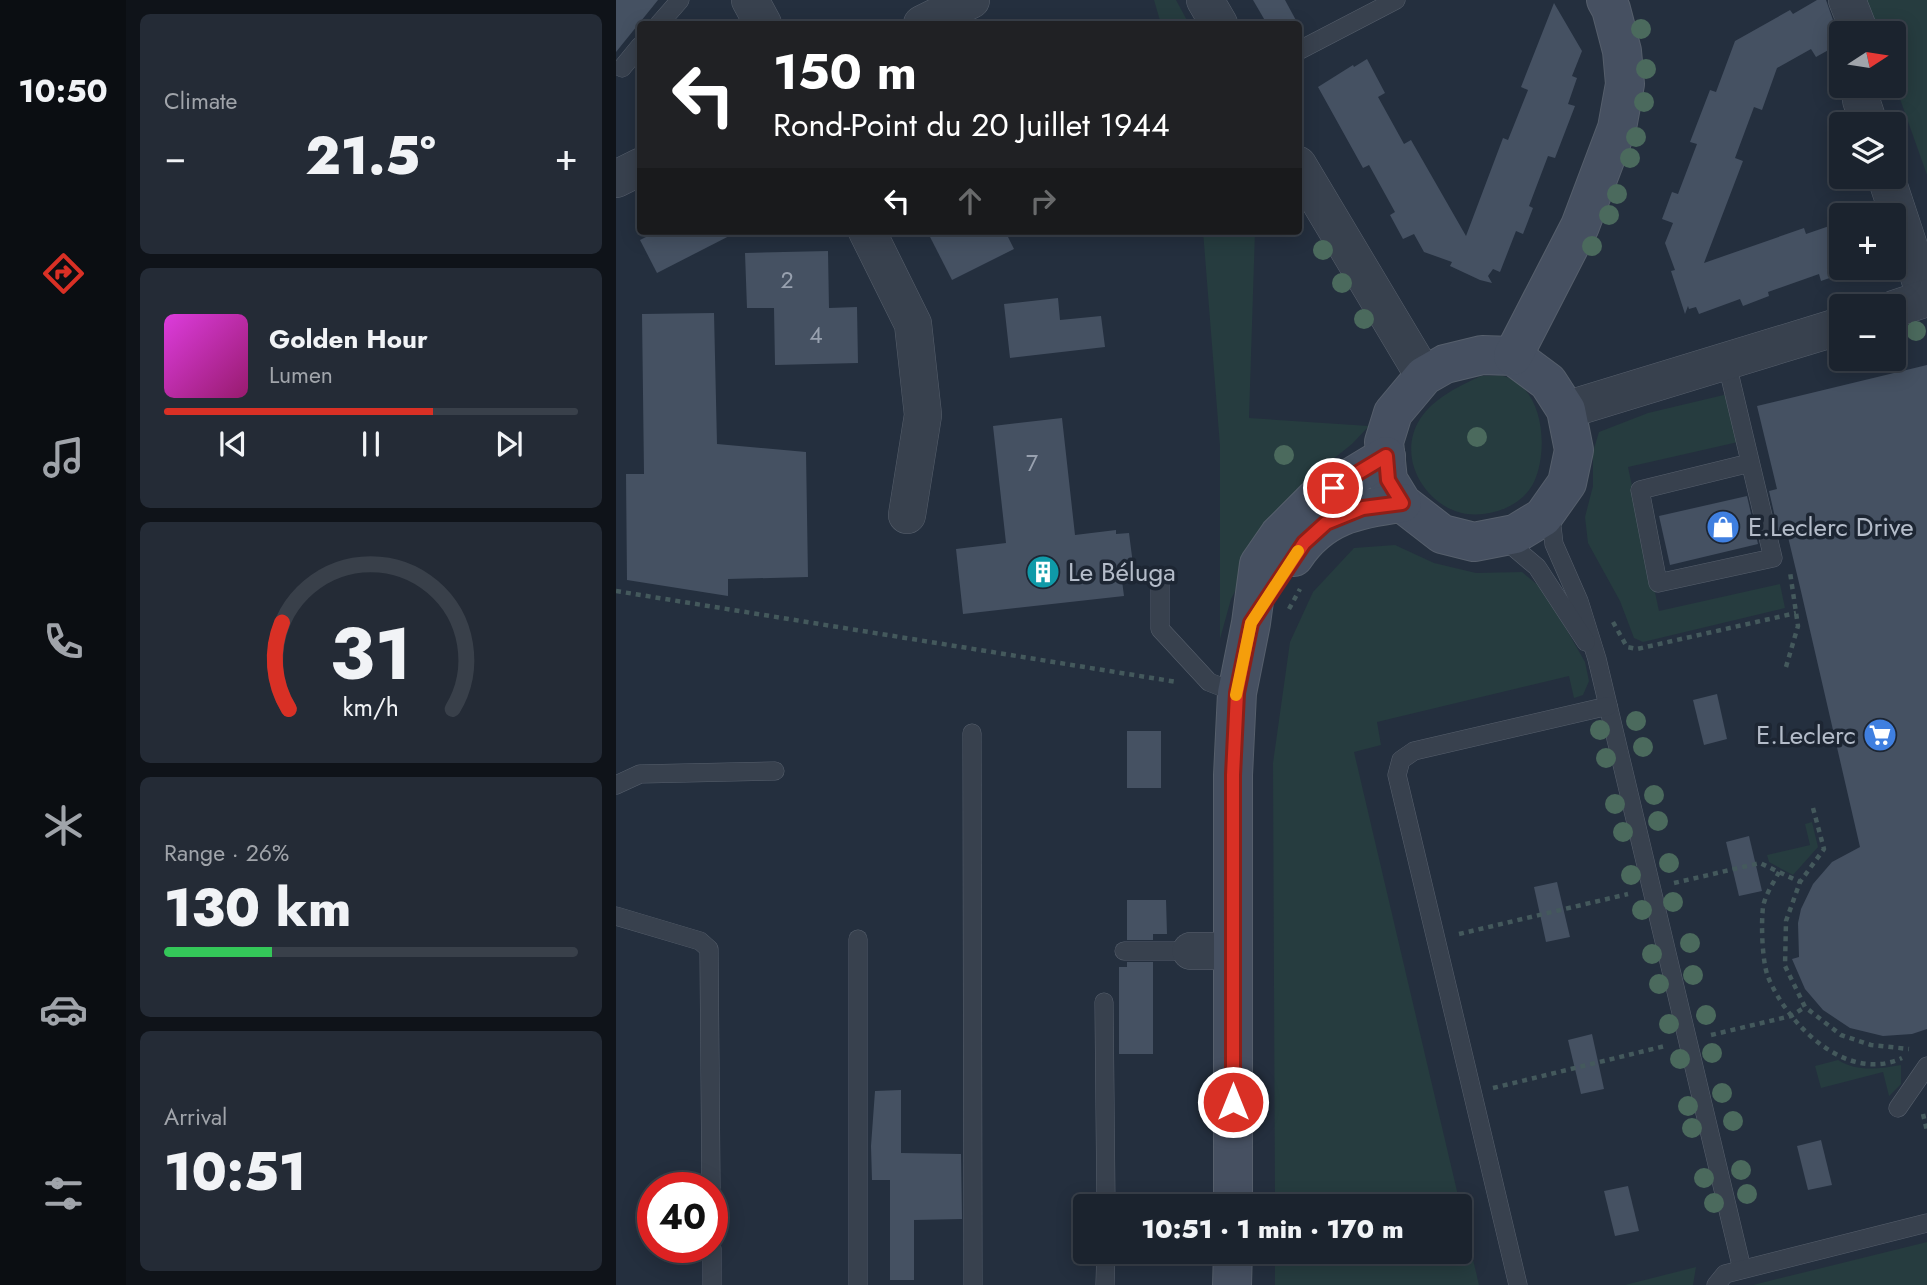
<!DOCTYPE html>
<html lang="en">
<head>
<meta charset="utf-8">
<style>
	body { margin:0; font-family:Jost,sans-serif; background:#242b36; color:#f1f3f6; height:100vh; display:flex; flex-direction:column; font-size:26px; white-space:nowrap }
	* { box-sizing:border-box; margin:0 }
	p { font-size:23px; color:#a0a4aa }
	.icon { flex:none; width:38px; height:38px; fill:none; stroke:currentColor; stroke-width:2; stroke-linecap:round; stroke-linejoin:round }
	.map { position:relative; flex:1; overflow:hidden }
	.side { display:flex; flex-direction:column; gap:14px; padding:14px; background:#0f1319; width:490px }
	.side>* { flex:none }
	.hud { position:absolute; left:21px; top:21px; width:665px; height:214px; border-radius:7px; box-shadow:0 4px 18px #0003,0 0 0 2px #39404a; background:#202124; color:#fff; overflow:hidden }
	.needle { width:46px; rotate:78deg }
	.buttons { position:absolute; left:1213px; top:21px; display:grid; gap:14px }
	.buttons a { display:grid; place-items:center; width:77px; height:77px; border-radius:7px; background:#1b232e; box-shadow:0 4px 18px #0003,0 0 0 2px #39404a; font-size:35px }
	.speed { position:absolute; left:21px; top:1172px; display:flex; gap:14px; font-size:35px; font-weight:700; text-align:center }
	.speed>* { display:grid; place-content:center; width:91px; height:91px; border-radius:50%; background:#1b232e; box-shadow:0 4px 18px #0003,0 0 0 2px #39404a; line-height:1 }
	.speed .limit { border:10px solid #d22; background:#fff; color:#111 }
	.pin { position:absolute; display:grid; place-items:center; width:60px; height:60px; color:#fff; margin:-30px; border:4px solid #fff; border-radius:50%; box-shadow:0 2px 7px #0007 }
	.me { position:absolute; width:77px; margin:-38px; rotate:0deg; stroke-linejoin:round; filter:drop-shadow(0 0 5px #0008) }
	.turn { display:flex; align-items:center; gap:24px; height:147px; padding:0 21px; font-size:32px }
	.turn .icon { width:91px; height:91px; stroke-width:2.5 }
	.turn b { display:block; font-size:49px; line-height:60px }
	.lanes { display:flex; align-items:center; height:66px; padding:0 21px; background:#0003; justify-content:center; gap:35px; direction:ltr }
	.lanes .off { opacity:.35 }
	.big { font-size:52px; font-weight:800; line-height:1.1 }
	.side .tile { flex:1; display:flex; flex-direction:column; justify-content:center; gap:10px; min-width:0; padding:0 24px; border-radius:10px; background:#242b36 }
	.side .dial { align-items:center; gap:0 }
	.dial svg { height:182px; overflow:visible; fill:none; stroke:#39404a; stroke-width:7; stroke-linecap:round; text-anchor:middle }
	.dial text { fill:#f1f3f6; stroke:none }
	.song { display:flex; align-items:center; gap:21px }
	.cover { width:84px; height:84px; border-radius:10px; background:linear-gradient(135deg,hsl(300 70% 55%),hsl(320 70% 35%)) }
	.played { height:7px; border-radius:4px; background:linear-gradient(90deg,#d93025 65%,#39404a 65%) }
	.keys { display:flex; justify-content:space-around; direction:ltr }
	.heat { display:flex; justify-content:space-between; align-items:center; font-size:38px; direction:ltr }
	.charge { height:10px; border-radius:5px; background:linear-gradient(90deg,#34c759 26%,#39404a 0) }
	.trip { position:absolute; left:457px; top:1194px; width:399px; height:70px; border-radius:7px; background:#1b232e; box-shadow:0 4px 18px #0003,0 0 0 2px #39404a; font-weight:800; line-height:70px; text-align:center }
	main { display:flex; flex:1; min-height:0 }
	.tab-bar { display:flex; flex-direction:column; width:126px; justify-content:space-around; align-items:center; background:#0b0e12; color:#a0a4aa }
	.tab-bar .icon { width:49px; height:49px }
	.tab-bar .on { color:#d93025 }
	.tab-bar b { font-size:32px; color:#f1f3f6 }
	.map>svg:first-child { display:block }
	.green { fill:#263c3f }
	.building { fill:#455162 }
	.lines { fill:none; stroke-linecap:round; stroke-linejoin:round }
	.lane-casing { stroke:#565f6c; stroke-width:19 }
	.street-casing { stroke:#565f6c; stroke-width:38 }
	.secondary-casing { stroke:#565f6c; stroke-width:40 }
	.path { stroke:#44595c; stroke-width:4.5; stroke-dasharray:5 5; stroke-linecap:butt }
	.lane { stroke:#38414e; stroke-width:18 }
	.street { stroke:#38414e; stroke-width:37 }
	.secondary { stroke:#465061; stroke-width:38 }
	.tree { fill:#4b6a5d }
	.route-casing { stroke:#8d1f18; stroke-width:18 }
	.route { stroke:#d93025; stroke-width:12 }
	.slow { stroke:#f59e0b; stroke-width:12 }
	.labels { text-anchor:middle; stroke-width:7; stroke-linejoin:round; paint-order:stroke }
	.number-label { font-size:23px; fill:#98a1af }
	.poi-label { font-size:26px; fill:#b4bcc9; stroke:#1d2633; text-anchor:start }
</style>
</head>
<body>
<main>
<nav class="tab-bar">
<b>10:50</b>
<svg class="icon on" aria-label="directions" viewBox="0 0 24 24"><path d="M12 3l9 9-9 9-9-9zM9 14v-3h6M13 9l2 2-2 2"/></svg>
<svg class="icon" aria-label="music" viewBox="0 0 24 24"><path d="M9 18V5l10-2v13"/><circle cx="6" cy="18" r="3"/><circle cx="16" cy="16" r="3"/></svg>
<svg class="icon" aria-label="phone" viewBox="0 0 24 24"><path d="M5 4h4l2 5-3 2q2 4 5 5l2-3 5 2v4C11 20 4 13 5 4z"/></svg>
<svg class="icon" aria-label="climate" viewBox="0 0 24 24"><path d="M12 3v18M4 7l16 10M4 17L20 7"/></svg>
<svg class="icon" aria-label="car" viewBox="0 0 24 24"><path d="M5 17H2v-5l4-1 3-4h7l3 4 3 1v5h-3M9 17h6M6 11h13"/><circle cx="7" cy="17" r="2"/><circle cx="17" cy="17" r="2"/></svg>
<svg class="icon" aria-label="filters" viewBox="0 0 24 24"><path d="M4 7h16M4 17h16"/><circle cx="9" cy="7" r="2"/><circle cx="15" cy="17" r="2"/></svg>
</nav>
<section class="side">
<div class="tile"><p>Climate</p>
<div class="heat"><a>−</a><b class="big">21.5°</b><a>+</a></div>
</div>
<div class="tile">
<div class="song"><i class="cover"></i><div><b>Golden Hour</b><p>Lumen</p></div></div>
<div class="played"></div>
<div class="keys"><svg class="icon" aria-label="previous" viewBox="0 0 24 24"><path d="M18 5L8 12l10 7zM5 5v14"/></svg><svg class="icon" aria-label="pause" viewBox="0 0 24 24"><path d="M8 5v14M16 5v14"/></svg><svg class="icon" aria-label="next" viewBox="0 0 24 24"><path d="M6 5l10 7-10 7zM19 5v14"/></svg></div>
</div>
<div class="tile dial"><svg viewBox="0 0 100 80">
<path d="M14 69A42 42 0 1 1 86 69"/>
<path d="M14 69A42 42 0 0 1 11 31" stroke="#d93025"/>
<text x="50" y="56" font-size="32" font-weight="700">31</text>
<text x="50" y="72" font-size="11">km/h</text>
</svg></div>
<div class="tile"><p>Range · 26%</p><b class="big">130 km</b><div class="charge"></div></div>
<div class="tile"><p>Arrival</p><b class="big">10:51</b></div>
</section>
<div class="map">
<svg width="1311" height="1285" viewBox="0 0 1311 1285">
	<rect width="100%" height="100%" fill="#242f3e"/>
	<g class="green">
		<path d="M538 0H560L573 24H545Z"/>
		<path d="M1246 0H1311V175L1278 82V33H1259Z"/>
		<path d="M587 231H639L633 418 753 426 736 444 692 479 646 540 615 599 604 639V446Z"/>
		<path d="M865 376C872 376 880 375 887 376 928 386 933 450 918 482 905 509 866 521 839 511 804 497 782 454 804 419 818 398 843 386 865 376Z"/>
		<path d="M1112 394 1122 442 1012 467 1043 611 1164 584 1169 608 1027 642 1018 638 1004 601 972 543 969 517 977 486V452L983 432 1032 413Z"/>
		<path d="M779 545 818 563 860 573 906 572 928 590 969 662 973 681 967 695 958 698 953 676 761 722 765 745 738 752 863 1285H659V1251H844V1206H659L657 763 674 642 697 592 738 548Z"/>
		<path d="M1196 822 1202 847 1177 875 1153 862 1151 855 1194 845 1189 824Z"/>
		<path d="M1222 1060C1241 1072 1263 1069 1285 1065V1084L1273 1096 1267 1072 1205 1088 1199 1066Z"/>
		<path d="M1311 1242V1285H1137Z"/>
		<path d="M1080 1267 1077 1285H1009Z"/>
	</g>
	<g class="building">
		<path d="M0 0H42L0 52Z"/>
		<path d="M637 0H669L682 24H651Z"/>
		<path d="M1201 0H1210L1225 43 1200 57 1195 49 1161 68 1146 110 1138 107 1119 158 1127 161 1088 263 1188 228 1190 234 1225 222V274L1205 281 1203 274 1152 292 1153 296 1127 306 1124 299 1083 314 1080 307 1073 309 1072 306 1069 314 1055 271 1059 270 1049 243 1057 223 1046 219 1056 192 1062 194 1081 144 1074 142 1094 90 1100 92 1119 41 1174 10 1177 14Z"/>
		<path d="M938 3 966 51 956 76 961 78 952 104 959 106 939 158 932 156 913 206 917 208 907 234 900 231 884 272 877 269 872 276 876 283 864 280 834 266 836 262 808 252 798 234 787 239 774 215 779 212 753 165 747 168 702 87 737 65 738 67 751 59 769 93 762 97 788 144 795 140 850 236 887 138 892 140 912 90 905 87Z"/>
		<path d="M42 231H123L41 273 24 240Z"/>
		<path d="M311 231H389L398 249 336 280Z"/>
		<path d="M212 251 213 308 241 307 242 363 159 365 158 308H131L129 253Z"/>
		<path d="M442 298 444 320 485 316 489 347 394 358 388 304Z"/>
		<path d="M98 313 101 444 190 452 192 577 112 579V596L11 580 10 474H28L26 314Z"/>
		<path d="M1311 365V1029L1296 1034 1267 1036 1234 1028 1207 1010 1189 989 1176 959 1183 957 1182 923 1185 909 1197 884 1216 862 1244 847 1184 587 1172 537 1164 539 1153 491 1161 489 1141 406Z"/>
		<path d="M446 418 459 535 500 530V534L513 533 518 572 505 573 508 596 347 614 340 549 390 543 377 426Z"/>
		<path d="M1131 496 1142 544 1054 565 1043 516Z"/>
		<path d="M1101 694 1111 739 1088 745 1077 700Z"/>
		<rect x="511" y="731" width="34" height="57"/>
		<path d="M1133 836 1146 891 1123 896 1110 842Z"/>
		<path d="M941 882 954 937 930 942 918 887Z"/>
		<path d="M511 900H550L551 934H537V940H511Z"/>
		<path d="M511 962H537V1054H503V967H511Z"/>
		<path d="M976 1034 988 1089 965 1094 952 1040Z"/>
		<path d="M285 1090V1153L345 1154 346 1219 298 1220V1280H274V1180H256L255 1146 259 1091Z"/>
		<path d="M1205 1140 1216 1185 1192 1190 1181 1146Z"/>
		<path d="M1012 1186 1023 1231 999 1236 988 1191Z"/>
	</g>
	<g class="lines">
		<defs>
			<g id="lane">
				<path d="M43 24 64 0"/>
				<path d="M682 51 780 0"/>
				<path d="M6 68 24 46"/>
				<path d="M1110 360 1157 558 1042 583 1024 490 1134 463"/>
				<path d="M934 510 938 544 963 601 981 659 1126 1269"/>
				<path d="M888 539 921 567 970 642"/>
				<path d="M544 577V629L593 682 621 693"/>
				<path d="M356 733 357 1285"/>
				<path d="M0 785 24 774 159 771"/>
				<path d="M0 916 84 941 93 949 95 1188"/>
				<path d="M508 951H575"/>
				<path d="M488 1002 490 1206"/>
				<path d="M1282 1108 1311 1066"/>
				<path d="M96 1248V1285"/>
				<path d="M242 1285V939"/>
				<path d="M489 1285 490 1251"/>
				<path d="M902 1285 781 775 785 760 798 751 992 706"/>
				<path d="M1100 1285 1109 1274 1311 1223"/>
			</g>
			<g id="street">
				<path d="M134 0 147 24"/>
				<path d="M589 0 603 24"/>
				<path d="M1231 0 1244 33"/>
				<path d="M306 24 355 0"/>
				<path d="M1248 86 1245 100 1253 124"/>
				<path d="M682 165 808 376"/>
				<path d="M1270 177 1310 298"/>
				<path d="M0 179 24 167"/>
				<path d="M251 231 297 324 307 415 291 515"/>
				<path d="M1278 309 1311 298"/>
				<path d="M950 410 1225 326"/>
				<path d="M575 951H617"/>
			</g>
			<g id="secondary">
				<path d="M866 355 897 356 932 382 950 410 958 450 951 483 927 517 899 534 858 542 826 534 786 503 772 480 768 442 777 413 808 376 829 364Z"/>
				<path d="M897 356 964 226 1001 128 1009 84 1006 51 995 9 990 0"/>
				<path d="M678 557C705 516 740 509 786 503"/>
				<path d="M617 1206V775L621 693 635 623 643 564 663 535 699 499 770 456"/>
				<path d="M616 1285 617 1251"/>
			</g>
		</defs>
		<use href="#lane" class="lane-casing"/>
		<use href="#street" class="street-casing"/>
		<use href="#secondary" class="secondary-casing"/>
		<g class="path">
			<path d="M0 591 561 682"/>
			<path d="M673 609 684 589"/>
			<path d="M997 622 1011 647 1021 649 1180 613"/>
			<path d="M1170 667 1182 626 1174 572"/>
			<path d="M1197 808 1208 849 1184 882 1170 921 1169 966 1189 1007 1225 1035 1255 1045 1293 1049"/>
			<path d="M1163 872C1158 882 1149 895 1147 907 1145 924 1146 961 1152 977 1172 1025 1231 1084 1286 1058"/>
			<path d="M1058 883 1144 863 1184 882"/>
			<path d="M843 934 1012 894"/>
			<path d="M1095 1035 1175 1016 1189 1007"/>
			<path d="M877 1088 1049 1046"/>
			<path d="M1307 1114 1311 1131"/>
		</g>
		<use href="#lane" class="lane"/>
		<use href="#street" class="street"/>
		<use href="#secondary" class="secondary"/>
	</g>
	<g class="tree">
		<circle cx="1025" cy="29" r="10"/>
		<circle cx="1030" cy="69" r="10"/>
		<circle cx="1028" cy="102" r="10"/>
		<circle cx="1020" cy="137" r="10"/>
		<circle cx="1014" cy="158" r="10"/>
		<circle cx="1001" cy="194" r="10"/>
		<circle cx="993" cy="215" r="10"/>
		<circle cx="976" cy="246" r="10"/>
		<circle cx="707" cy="250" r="10"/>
		<circle cx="726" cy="283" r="10"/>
		<circle cx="748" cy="319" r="10"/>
		<circle cx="1300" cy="331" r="10"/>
		<circle cx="861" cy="437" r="10"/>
		<circle cx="668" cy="455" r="10"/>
		<circle cx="1020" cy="721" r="10"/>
		<circle cx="984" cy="730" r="10"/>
		<circle cx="1027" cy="747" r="10"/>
		<circle cx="990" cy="758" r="10"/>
		<circle cx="1038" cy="795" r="10"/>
		<circle cx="999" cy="804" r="10"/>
		<circle cx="1042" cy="821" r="10"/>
		<circle cx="1007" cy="832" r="10"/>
		<circle cx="1053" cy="863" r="10"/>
		<circle cx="1015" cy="875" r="10"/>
		<circle cx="1057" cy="902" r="10"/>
		<circle cx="1026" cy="910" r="10"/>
		<circle cx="1074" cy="943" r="10"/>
		<circle cx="1036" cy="954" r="10"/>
		<circle cx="1077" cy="975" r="10"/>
		<circle cx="1043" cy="984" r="10"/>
		<circle cx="1090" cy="1015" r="10"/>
		<circle cx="1053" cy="1024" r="10"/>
		<circle cx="1096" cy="1053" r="10"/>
		<circle cx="1064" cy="1059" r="10"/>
		<circle cx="1106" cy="1093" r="10"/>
		<circle cx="1072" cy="1106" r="10"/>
		<circle cx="1117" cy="1121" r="10"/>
		<circle cx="1076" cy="1128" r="10"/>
		<circle cx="1125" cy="1170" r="10"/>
		<circle cx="1088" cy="1178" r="10"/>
		<circle cx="1131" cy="1194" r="10"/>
		<circle cx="1098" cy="1203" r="10"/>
	</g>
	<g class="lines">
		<defs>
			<path id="route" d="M617 1102V775L621 693 635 623 688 543 710 523 747 508 786 503 772 480 770 456 717 488"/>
		</defs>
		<use href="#route" class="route-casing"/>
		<use href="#route" class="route"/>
		<path class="slow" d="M620 695 635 623 682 551"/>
	</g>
	<defs>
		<symbol id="shop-disc" viewBox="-11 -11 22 22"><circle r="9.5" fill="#3f7fe0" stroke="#1d2633"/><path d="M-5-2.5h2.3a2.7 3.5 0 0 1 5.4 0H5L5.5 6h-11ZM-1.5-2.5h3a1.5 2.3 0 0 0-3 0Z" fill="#fff"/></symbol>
		<symbol id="building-disc" viewBox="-11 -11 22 22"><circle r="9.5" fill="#0f9aa8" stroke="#1d2633"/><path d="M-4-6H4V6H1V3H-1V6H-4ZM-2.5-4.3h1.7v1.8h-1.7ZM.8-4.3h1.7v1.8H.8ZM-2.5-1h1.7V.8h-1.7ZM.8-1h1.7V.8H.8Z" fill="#fff"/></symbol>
		<symbol id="supermarket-disc" viewBox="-11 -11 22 22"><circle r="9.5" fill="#3f7fe0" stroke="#1d2633"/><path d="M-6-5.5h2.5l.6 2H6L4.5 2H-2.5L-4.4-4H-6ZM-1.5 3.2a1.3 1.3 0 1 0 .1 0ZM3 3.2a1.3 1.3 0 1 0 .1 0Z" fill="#fff"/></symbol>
	</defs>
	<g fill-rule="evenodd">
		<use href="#shop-disc" x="1088" y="508" width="38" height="38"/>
		<use href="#building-disc" x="408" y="553" width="38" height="38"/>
		<use href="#supermarket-disc" x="1245" y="716" width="38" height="38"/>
	</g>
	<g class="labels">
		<g class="number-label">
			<text x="171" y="288">2</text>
			<text x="200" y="343">4</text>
			<text x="416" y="471">7</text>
		</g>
		<g class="poi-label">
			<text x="1132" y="536">E.Leclerc Drive</text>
			<text x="452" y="581">Le Béluga</text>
			<text x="1240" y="744" text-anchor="end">E.Leclerc</text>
		</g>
	</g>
</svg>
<div class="buttons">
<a><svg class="needle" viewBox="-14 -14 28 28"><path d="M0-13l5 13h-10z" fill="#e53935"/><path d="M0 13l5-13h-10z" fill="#a0a4aa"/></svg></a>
<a><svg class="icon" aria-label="layers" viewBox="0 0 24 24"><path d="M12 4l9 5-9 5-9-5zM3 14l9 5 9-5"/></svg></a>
<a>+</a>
<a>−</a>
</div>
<div class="speed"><div class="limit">40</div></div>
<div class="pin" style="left:717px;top:488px;background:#d93025"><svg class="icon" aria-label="arrive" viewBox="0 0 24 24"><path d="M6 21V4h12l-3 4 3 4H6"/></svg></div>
<svg class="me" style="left:617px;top:1102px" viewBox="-20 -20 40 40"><circle r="17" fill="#d93025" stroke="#fff" stroke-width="3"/><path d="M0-11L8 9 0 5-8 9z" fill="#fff"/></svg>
<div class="trip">10:51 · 1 min · 170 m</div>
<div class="hud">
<div class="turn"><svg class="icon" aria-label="left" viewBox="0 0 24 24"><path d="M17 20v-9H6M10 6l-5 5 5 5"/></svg><div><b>150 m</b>Rond-Point du 20 Juillet 1944</div></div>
<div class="lanes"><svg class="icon" aria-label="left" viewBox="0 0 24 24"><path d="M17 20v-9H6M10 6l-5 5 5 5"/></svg><svg class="icon off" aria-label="ahead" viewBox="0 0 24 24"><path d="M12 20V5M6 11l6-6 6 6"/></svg><svg class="icon off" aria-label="right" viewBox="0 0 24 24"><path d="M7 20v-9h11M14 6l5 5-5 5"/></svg></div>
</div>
</div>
</main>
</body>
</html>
